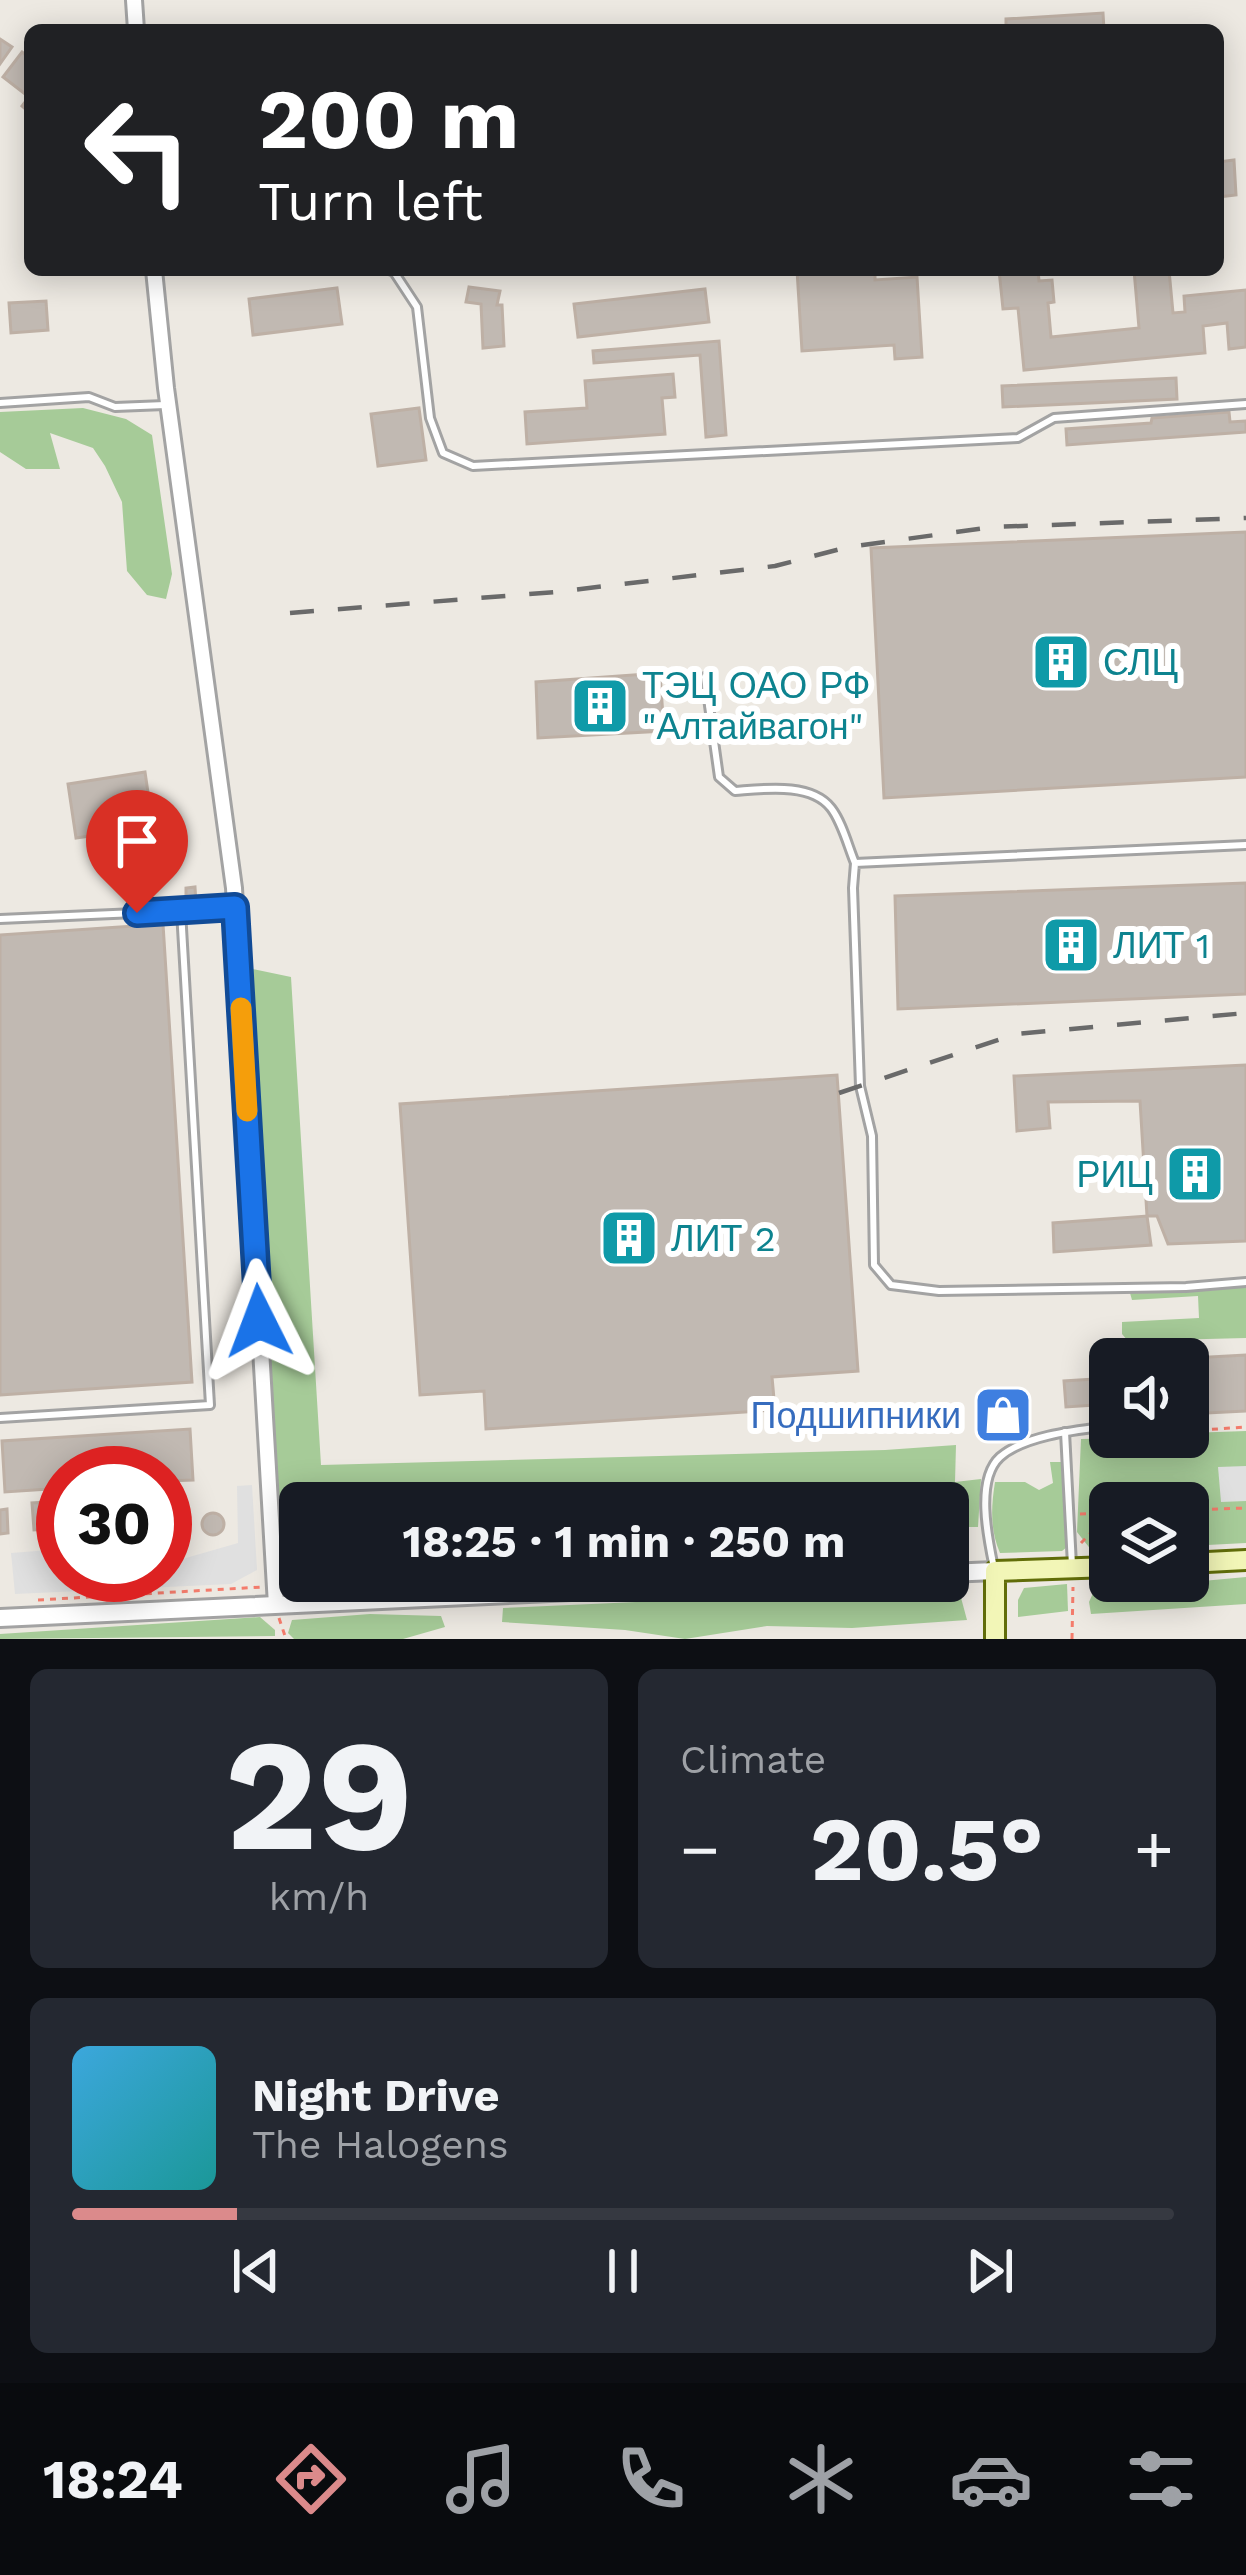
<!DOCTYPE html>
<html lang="en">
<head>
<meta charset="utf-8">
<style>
	body { margin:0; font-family:"Work Sans",sans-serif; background:#242831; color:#f1f3f6; height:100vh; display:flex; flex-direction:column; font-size:45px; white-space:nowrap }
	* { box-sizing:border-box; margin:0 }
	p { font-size:39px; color:#9ea1a6 }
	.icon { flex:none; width:66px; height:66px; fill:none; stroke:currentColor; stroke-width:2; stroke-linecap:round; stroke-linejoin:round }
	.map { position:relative; height:1639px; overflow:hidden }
	.side { display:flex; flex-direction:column; gap:30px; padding:30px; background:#0d0f14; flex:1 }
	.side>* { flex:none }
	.banner { position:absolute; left:24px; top:24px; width:1200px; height:252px; border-radius:18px; box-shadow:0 6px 30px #0003; background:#202124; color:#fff; overflow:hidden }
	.buttons { position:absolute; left:1089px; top:1338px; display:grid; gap:24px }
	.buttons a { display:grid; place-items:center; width:120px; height:120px; border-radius:18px; background:#171b24; box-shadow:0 6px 30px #0003; font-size:60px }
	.speed { position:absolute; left:36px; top:1446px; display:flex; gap:24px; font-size:60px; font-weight:700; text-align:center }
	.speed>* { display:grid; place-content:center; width:156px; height:156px; border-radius:50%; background:#171b24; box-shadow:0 6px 30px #0003; line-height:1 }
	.speed .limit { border:18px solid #d22; background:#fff; color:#111 }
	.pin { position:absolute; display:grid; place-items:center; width:102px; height:102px; color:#fff; margin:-123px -51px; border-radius:50% 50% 50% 0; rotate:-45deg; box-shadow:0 0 12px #0007 }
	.pin .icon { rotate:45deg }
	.me { position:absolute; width:132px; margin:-66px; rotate:357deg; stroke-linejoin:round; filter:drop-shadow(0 0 9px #0008) }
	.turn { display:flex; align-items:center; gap:42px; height:252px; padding:0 36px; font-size:54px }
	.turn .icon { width:156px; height:156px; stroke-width:2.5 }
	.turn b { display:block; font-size:84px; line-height:102px }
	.big { font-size:90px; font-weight:700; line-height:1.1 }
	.side .card { flex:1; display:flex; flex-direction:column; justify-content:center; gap:18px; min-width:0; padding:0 42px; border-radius:18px; background:#242831 }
	.side .dial { align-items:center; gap:0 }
	.dial b { font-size:156px; line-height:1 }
	.song { display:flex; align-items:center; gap:36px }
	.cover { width:144px; height:144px; border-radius:18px; background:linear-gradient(135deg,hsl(200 70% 55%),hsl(180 70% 35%)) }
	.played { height:12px; border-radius:6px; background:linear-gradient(90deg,#db8a8b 15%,#363941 15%) }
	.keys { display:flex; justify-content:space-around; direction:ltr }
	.heat { display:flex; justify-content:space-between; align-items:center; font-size:66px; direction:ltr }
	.side .tiles { flex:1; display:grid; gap:30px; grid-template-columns:1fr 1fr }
	.card:last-child { grid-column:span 2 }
	.trip { position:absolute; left:279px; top:1482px; width:690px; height:120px; border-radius:18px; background:#171b24; box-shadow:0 6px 30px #0003; font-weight:700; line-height:120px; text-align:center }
	.tab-bar { display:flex; height:192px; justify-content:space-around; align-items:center; background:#090b0e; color:#9ea1a6 }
	.tab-bar .icon { width:84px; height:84px }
	.tab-bar .on { color:#db8a8b }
	.tab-bar b { font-size:54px; color:#f1f3f6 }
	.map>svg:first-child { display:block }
	.forest { fill:#a6cb98 }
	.parking { fill:#e0e0e0 }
	.building { fill:#c1b9b2; stroke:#beb0a5; stroke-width:3 }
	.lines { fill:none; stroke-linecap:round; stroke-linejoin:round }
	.service-casing { stroke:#a3a3a3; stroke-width:12 }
	.minor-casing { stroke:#a3a3a3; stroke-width:20 }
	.tertiary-casing { stroke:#a3a3a3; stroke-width:22 }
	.secondary-casing { stroke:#616d09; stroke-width:24 }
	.path { stroke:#f47c6c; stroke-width:3; stroke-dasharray:6 6; stroke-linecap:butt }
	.service { stroke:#fff; stroke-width:6 }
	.minor { stroke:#fff; stroke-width:14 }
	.tertiary { stroke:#fff; stroke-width:16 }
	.secondary { stroke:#f2f6b7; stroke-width:18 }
	.rail { stroke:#6a6a6a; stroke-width:4.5; stroke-dasharray:24 24; stroke-linecap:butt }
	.route-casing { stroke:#114b97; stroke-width:30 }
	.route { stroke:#1a73e8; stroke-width:21 }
	.slow { stroke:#f59e0b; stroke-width:21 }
	.labels { text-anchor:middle; stroke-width:12; stroke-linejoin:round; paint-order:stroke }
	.culture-label { font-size:36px; fill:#0d838f; stroke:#fff; text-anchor:start }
	.shop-label { font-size:36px; fill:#366cbe; stroke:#fff; text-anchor:end }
</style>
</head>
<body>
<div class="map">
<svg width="1246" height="1639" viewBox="0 0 1246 1639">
	<rect width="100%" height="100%" fill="#ede9e2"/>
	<g class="forest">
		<path d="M83 408 126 419 152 435 172 574 166 599 147 595 127 571 122 502 105 466 93 448 50 433 60 469H26L0 452V412Z"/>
		<path d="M248 968 291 977 321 1465 885 1450 956 1445 955 1482 981 1479 978 1527H948V1503H300V1581H462L311 1590 286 1576 278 1491Z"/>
		<path d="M1246 1285V1338L1128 1341 1122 1334V1322L1199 1318 1198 1296 1132 1300 1130 1293Z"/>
		<path d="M1246 1431V1543L1188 1546V1503H1110V1550L1092 1551 1077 1532 1081 1439 1188 1437V1433Z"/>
		<path d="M1050 1462H1061L1067 1547 1062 1551 1000 1553C990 1530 991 1507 995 1482H1025L1039 1490 1053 1483Z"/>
		<path d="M1246 1577V1604L1091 1614 1089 1602 1094 1591Z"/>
		<path d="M1067 1584 1068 1611 1018 1617V1600L1024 1588Z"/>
		<path d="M943 1588 960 1594 967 1620 852 1628 767 1626 685 1639 625 1630 502 1622 503 1608Z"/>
		<path d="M370 1614 441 1616 445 1627 403 1639H294L288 1633 292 1620Z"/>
		<path d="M260 1617 275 1630V1636L0 1639V1634Z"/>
	</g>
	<g class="parking">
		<path d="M1246 1466V1501L1221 1502 1218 1467Z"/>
		<path d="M252 1485 257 1570 231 1584 15 1594 11 1553 63 1549V1575H165V1564L238 1543 237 1486Z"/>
	</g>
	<g class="building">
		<path d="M1103 13 1104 30H1006V19Z"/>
		<path d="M0 39 12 47 0 64Z"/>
		<path d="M22 52 30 58V113L22 106 29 97 3 77Z"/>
		<path d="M1234 160 1236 195 1218 197V162Z"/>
		<path d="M797 270H875V280L917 277 922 357 895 359 894 345 802 351Z"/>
		<path d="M999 270H1038L1039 281 1052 280 1054 302 1048 303 1051 337 1139 328 1134 270H1169L1173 313 1185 312 1184 296 1246 290V347L1229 349 1227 323 1203 326 1205 353 1024 370 1018 308 1003 309Z"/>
		<path d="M469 287 500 291 497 305H502L504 346 483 348 481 304 466 302Z"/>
		<path d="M337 288 342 324 253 335 249 299Z"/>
		<path d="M705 289 709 322 578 337 574 304Z"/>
		<path d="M46 301 48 330 11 333 9 303Z"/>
		<path d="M719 341 726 435 706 437 700 355 594 363 593 351Z"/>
		<path d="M673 374 675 397 662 398 665 434 527 444 525 412 587 408 585 381Z"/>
		<path d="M1176 378 1177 399 1003 407 1002 386Z"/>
		<path d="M419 408 426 460 378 466 371 414Z"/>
		<path d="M1229 412 1230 422 1246 421V432L1067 445 1066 429 1151 423 1152 418Z"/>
		<path d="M1246 532V777L884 798 871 548Z"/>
		<path d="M660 673 664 731 538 738 536 682Z"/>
		<path d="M145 772 153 827 76 838 68 784Z"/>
		<path d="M1246 883V994L898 1009 895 896Z"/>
		<path d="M195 887 196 904H186V888Z"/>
		<path d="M163 924 192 1382 0 1395V935Z"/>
		<path d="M1246 1065V1241L1168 1244 1157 1216H1147L1140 1101 1048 1102 1050 1128 1017 1131 1014 1076Z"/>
		<path d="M837 1075 858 1371 772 1377 775 1410 486 1429 484 1391 420 1395 400 1104Z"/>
		<path d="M1147 1216 1151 1245 1054 1252 1053 1223Z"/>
		<path d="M1246 1355V1411L1188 1414V1359H1174Z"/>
		<path d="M1110 1378V1404L1066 1407 1064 1381Z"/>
		<path d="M1016 1392 1019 1422 981 1426 978 1396Z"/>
		<path d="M190 1429 193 1480 165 1481V1473H63V1488L5 1492 2 1441Z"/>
		<path d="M176 1493 178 1520 165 1521V1494Z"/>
		<path d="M63 1501V1528L34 1530 32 1503Z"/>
		<path d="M7 1509 8 1533 0 1534V1510Z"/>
		<circle cx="213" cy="1524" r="11"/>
	</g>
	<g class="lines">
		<defs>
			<g id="service">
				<path d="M389 270 394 272 417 307 430 418 443 453 473 466 1018 438 1054 418 1246 404"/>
				<path d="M0 403 89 397 115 407 165 405"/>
				<path d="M705 677 719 777 735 791C763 789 811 782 831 808 842 822 848 846 855 863"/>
				<path d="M1246 845 855 863 853 888 860 1086 872 1136 874 1265 891 1285 939 1291 1186 1287 1246 1282"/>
				<path d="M0 919 181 911"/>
				<path d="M0 1418 210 1405 181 911 231 907"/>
				<path d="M1065 1432 1072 1565"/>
				<path d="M994 1568C988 1539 975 1480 1000 1457 1025 1435 1078 1430 1110 1426"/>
			</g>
			<g id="minor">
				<path d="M134 0 136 30"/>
				<path d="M154 270 166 388 234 888 276 1605"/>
			</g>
			<g id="tertiary">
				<path d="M948 1573 995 1571"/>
				<path d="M0 1618 786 1581"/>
			</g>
			<g id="secondary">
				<path d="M1188 1563 1246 1560"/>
				<path d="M995 1639V1571L1110 1567"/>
			</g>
		</defs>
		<use href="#service" class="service-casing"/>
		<use href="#minor" class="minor-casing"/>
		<use href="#tertiary" class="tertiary-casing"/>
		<use href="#secondary" class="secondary-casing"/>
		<g class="path">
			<path d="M1188 1431 1246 1427"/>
			<path d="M1188 1510 1246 1508"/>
			<path d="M1080 1514 1106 1513"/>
			<path d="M1081 1543 1110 1513"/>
			<path d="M287 1567 300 1566"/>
			<path d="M38 1600 262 1587"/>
			<path d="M279 1618 286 1639"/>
			<path d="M1072 1639 1073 1587"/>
		</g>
		<use href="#service" class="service"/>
		<use href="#minor" class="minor"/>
		<use href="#tertiary" class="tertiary"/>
		<use href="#secondary" class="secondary"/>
		<g class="rail">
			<path d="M290 613 555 592 775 566 848 547 993 527 1246 518"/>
			<path d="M839 1093 1016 1034 1246 1013"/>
		</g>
	</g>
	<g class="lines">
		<defs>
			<path id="route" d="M137 913 235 907 259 1321"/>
		</defs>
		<use href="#route" class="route-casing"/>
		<use href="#route" class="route"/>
		<path class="slow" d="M241 1008 247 1111"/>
	</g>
	<defs>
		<symbol id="building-square" viewBox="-11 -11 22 22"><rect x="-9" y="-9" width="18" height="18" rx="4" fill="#0f9aa8" stroke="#fff"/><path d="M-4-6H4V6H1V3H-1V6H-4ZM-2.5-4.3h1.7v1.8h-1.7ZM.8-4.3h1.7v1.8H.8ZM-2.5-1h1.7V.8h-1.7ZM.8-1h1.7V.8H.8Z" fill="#fff"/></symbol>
		<symbol id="shop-square" viewBox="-11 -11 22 22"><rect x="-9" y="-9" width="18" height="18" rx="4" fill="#3f7fe0" stroke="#fff"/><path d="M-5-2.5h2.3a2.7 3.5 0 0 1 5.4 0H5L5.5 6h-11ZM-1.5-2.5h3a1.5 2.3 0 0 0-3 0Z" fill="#fff"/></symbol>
	</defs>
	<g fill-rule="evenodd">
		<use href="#building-square" x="1028" y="629" width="66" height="66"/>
		<use href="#building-square" x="567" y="673" width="66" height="66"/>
		<use href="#building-square" x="1038" y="912" width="66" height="66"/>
		<use href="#building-square" x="1162" y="1141" width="66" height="66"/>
		<use href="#building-square" x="596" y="1205" width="66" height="66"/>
		<use href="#shop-square" x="970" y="1382" width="66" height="66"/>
	</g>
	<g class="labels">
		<g class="culture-label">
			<text x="1103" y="675">СЛЦ</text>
			<text x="642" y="698">ТЭЦ ОАО РФ<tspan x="642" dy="41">"Алтайвагон"</tspan></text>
			<text x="1113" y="958">ЛИТ 1</text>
			<text x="1153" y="1187" text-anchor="end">РИЦ</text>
			<text x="671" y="1251">ЛИТ 2</text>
		</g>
		<g class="shop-label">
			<text x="961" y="1428">Подшипники</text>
		</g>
	</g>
</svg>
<div class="buttons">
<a><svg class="icon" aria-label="sound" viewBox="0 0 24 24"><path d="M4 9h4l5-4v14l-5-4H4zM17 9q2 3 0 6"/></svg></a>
<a><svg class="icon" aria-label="layers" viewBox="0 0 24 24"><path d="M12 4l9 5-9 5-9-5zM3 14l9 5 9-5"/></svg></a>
</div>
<div class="speed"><div class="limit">30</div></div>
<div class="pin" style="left:137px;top:913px;background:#d93025"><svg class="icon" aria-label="arrive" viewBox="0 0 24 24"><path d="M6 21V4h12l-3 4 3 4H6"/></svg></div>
<svg class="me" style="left:259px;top:1321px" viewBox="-20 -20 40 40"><path d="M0-17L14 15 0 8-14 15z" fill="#1a73e8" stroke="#fff" stroke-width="4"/></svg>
<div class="trip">18:25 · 1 min · 250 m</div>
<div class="banner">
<div class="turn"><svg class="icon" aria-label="left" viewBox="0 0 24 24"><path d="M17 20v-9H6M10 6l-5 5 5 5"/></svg><div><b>200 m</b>Turn left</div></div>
</div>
</div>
<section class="side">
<div class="tiles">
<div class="card dial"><b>29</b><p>km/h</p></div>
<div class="card"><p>Climate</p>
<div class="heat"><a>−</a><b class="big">20.5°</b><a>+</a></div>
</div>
<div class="card">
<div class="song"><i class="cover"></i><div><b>Night Drive</b><p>The Halogens</p></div></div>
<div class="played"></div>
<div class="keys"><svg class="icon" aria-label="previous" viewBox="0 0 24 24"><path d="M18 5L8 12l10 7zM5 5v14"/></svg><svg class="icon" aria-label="pause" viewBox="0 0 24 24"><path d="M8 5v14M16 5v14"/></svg><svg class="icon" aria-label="next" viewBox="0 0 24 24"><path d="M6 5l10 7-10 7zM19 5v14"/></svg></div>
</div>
</div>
</section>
<nav class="tab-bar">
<b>18:24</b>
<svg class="icon on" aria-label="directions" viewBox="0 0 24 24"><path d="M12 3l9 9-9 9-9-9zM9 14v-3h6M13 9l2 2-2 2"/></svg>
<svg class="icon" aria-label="music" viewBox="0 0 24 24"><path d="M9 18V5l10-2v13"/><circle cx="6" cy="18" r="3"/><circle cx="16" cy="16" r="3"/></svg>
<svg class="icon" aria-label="phone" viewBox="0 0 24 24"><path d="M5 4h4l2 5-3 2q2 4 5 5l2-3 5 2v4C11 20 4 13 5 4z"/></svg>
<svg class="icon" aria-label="climate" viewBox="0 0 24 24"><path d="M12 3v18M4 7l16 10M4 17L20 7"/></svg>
<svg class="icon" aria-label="car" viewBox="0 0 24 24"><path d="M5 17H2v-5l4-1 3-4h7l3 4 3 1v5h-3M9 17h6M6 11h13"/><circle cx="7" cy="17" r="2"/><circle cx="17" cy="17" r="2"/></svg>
<svg class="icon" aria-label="filters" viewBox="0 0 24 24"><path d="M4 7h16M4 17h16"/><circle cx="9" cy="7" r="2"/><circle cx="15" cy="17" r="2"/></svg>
</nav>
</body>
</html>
